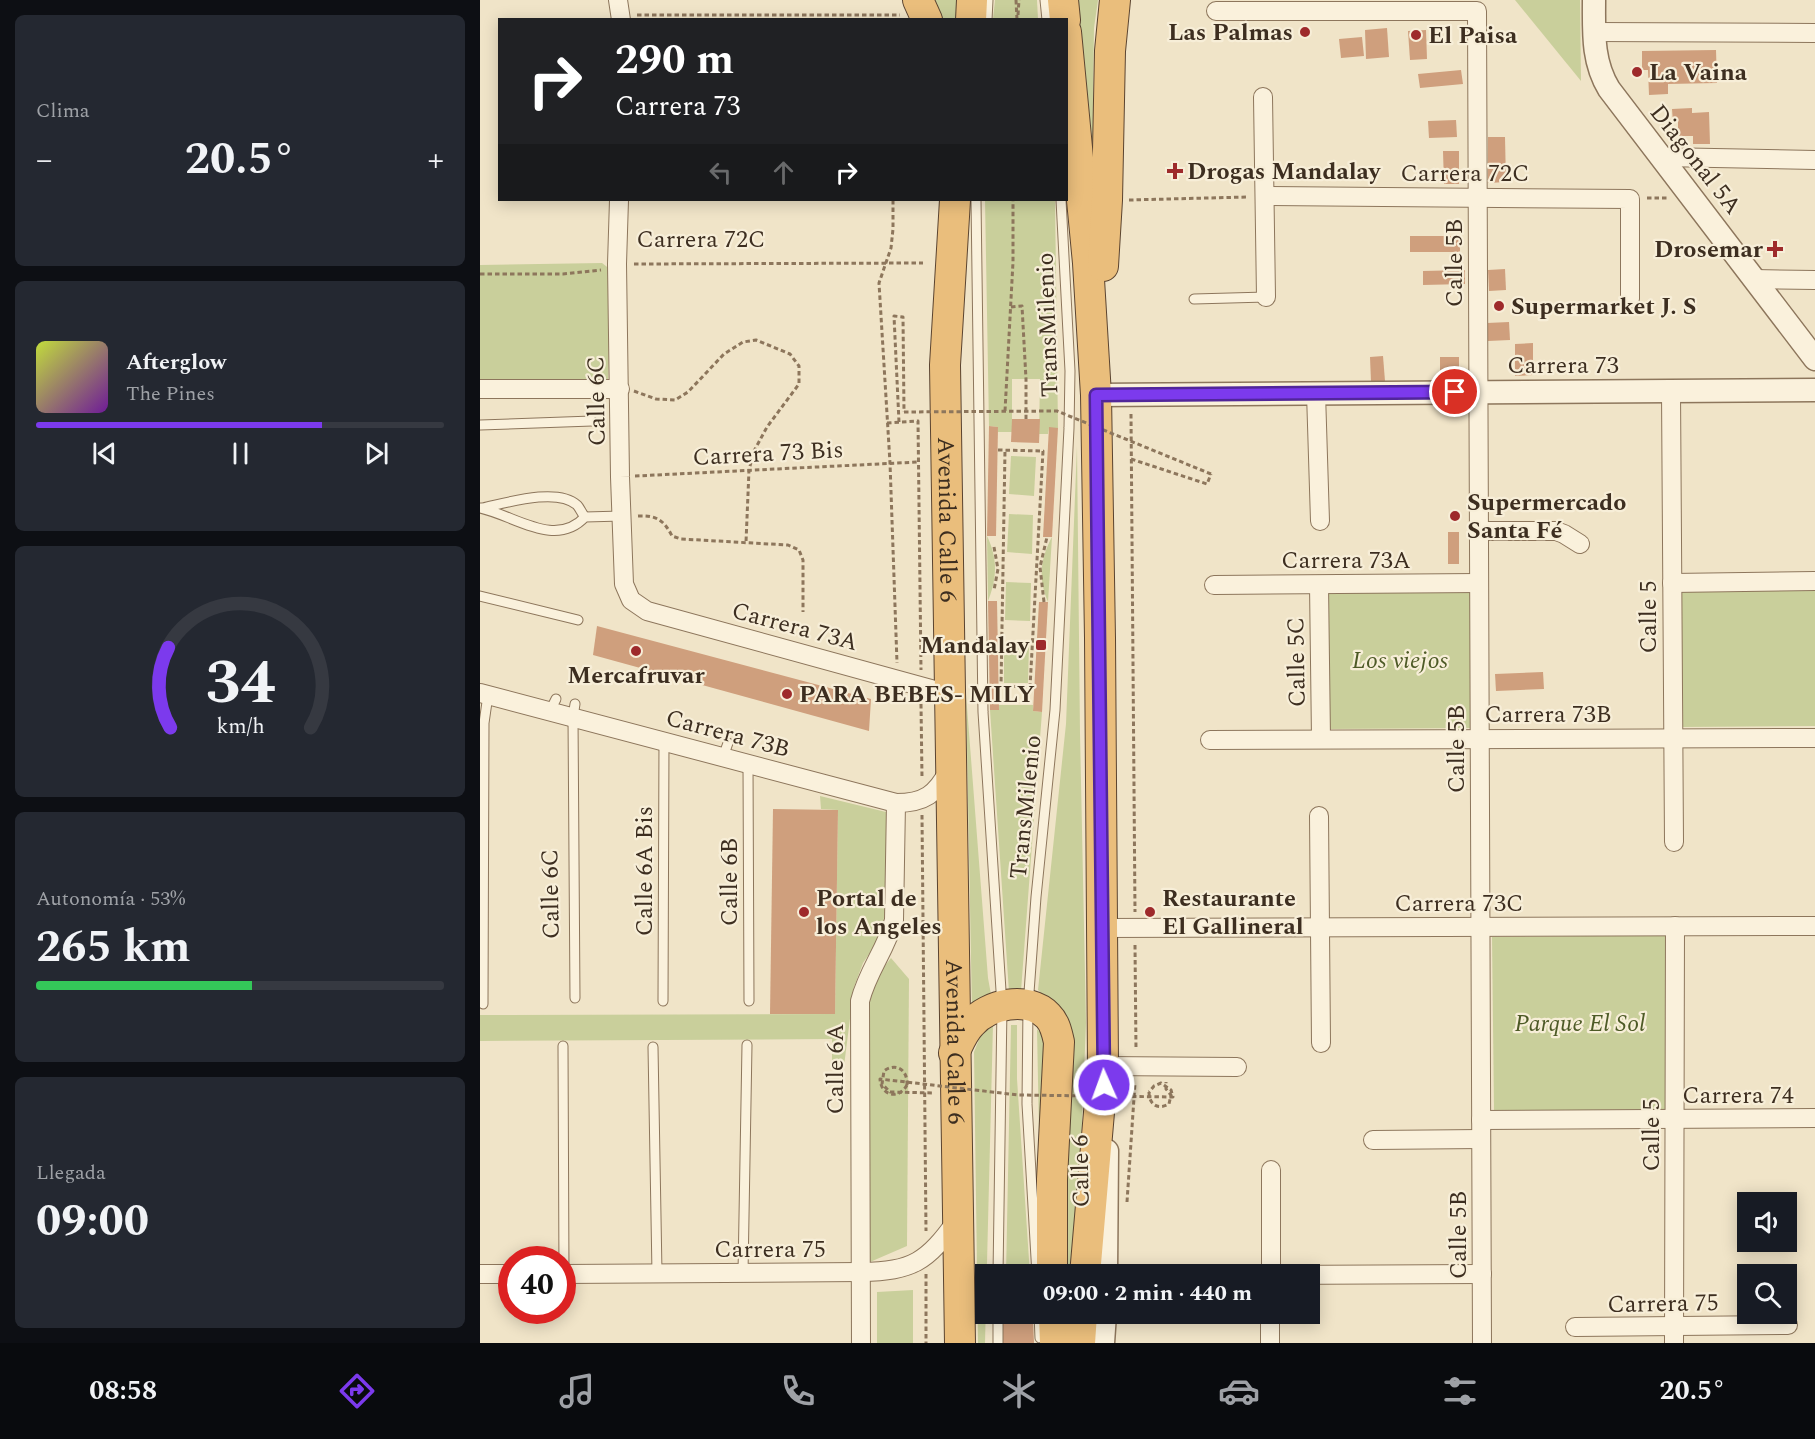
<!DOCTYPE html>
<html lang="es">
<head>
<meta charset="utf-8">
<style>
	body { margin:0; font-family:Spectral,serif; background:#242831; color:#f1f3f6; height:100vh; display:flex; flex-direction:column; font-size:22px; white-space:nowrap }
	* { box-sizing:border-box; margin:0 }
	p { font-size:20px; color:#9ea1a6 }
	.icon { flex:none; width:33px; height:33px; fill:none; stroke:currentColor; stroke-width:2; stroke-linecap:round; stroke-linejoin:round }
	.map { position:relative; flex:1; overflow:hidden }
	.details { display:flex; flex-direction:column; gap:15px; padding:15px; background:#0d0f14; width:480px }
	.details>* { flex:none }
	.guide { position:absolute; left:18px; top:18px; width:570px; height:183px; border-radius:0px; box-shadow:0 3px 15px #0003; background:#202124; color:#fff; overflow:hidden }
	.controls { position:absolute; left:1257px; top:1192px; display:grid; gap:12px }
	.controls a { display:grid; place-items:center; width:60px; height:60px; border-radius:0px; background:#171b24; box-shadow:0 3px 15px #0003; font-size:30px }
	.speed { position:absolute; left:18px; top:1246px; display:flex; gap:12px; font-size:30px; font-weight:700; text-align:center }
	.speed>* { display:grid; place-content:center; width:78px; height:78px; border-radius:50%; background:#171b24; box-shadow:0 3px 15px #0003; line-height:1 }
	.speed .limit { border:9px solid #d22; background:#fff; color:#111 }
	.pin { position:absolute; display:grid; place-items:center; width:51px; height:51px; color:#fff; margin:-26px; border:3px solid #fff; border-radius:50%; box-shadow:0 2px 6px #0007 }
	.me { position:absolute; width:66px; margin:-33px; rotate:358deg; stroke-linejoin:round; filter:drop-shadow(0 0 4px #0008) }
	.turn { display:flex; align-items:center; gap:21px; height:126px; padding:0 18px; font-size:27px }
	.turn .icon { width:78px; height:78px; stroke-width:2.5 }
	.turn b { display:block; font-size:42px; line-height:51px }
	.lanes { display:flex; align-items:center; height:57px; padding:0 18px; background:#0003; justify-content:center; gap:30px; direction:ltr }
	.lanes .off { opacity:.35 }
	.big { font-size:45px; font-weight:700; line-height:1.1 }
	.details .card { flex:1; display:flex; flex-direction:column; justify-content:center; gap:9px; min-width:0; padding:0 21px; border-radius:9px; background:#242831 }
	.details .dial { align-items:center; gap:0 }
	.dial svg { height:156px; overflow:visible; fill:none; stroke:#363941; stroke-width:7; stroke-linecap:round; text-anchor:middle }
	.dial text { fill:#f1f3f6; stroke:none }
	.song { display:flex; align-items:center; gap:18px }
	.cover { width:72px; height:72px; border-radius:9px; background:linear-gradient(135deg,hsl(70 70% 55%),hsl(280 70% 35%)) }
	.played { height:6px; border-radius:3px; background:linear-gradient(90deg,#7c3aed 70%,#363941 70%) }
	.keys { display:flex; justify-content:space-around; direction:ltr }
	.heat { display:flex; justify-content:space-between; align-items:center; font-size:33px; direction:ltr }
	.charge { height:9px; border-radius:4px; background:linear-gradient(90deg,#34c759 53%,#363941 0) }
	.trip { position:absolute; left:495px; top:1264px; width:345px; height:60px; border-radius:0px; background:#171b24; box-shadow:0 3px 15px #0003; font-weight:700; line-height:60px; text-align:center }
	.dock { display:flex; height:96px; justify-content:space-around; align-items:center; background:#090b0e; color:#9ea1a6 }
	.dock .icon { width:42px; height:42px }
	.dock .on { color:#7c3aed }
	.dock b { font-size:27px; color:#f1f3f6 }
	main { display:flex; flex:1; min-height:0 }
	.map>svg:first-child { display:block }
	.green { fill:#c9cf9b }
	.building { fill:#cf9f7d }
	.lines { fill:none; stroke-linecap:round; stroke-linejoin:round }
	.service-casing { stroke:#8d765c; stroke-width:11 }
	.minor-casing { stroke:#8d765c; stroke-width:20 }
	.tertiary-casing { stroke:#8d765c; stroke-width:25 }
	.trunk-casing { stroke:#5b4430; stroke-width:32 }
	.path { stroke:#8d765c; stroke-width:3; stroke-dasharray:4.5 3; stroke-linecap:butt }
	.service { stroke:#faf1dc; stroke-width:9 }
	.minor { stroke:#faf1dc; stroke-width:18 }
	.tertiary { stroke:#faf1dc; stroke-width:22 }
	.trunk { stroke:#eabe7c; stroke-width:30 }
	.path-bridge { stroke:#8d765c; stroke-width:3; stroke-dasharray:4.5 3; stroke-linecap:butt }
	.route-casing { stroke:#51269a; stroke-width:15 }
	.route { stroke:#7c3aed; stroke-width:10 }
	.poi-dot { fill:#9e2a2b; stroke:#f7eed8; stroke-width:2 }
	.labels { text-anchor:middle; stroke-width:4.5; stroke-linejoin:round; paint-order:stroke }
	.poi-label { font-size:24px; font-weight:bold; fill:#3d2e20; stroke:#f7eed8; text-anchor:start }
	.street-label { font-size:24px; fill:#3d2e20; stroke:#f7eed8 }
	.park-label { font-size:24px; font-style:italic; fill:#4d5a26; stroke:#f7eed8 }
</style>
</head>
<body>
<main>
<section class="details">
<div class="card"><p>Clima</p>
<div class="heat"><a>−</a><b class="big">20.5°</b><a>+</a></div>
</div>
<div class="card">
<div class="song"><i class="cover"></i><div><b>Afterglow</b><p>The Pines</p></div></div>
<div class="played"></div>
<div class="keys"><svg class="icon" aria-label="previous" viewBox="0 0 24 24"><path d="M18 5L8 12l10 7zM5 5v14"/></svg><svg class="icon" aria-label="pause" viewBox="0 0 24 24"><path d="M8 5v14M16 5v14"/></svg><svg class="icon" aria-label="next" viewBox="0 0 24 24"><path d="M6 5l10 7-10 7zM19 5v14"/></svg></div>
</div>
<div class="card dial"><svg viewBox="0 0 100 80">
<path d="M14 69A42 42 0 1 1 86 69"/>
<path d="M14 69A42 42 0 0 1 13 28" stroke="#7c3aed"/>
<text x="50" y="56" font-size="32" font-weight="700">34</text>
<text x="50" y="72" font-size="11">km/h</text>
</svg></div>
<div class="card"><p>Autonomía · 53%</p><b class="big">265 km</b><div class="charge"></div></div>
<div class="card"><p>Llegada</p><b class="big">09:00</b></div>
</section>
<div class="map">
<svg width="1335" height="1343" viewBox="0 0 1335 1343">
	<rect width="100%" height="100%" fill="#f0e4c8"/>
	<g class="green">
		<path d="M448 0H478L477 19H458Z"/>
		<path d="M515 0H557L558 19H513Z"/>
		<path d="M597 0H618L614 28 613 95 615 165Z"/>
		<path d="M1035 0H1100L1101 81Z"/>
		<path d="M505 200H575L578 428H569L568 434H559L560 379H532V432H518V427L509 426Z"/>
		<path d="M122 263 131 270 128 379H0V265Z"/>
		<path d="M597 446 600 733 606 1023 601 1147 591 1275H581L577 1007 558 990 586 724Z"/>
		<path d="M531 456 556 457 554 496 529 494Z"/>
		<path d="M529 514 553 515 552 554 527 552Z"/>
		<path d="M507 536C518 559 517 578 508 601Z"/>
		<path d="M572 537 568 602C558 579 560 559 572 537Z"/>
		<path d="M526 582 551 583 550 621 525 620Z"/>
		<path d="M1335 588V726L1202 727 1201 589Z"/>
		<path d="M848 591H991L992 728 848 729Z"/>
		<path d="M524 644 549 645 548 683H524Z"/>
		<path d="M486 694 508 978 512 1000 492 1011Z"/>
		<path d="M519 705H553V711L562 712 541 991 529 992 510 710H519Z"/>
		<path d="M340 796 406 812V908L401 933 396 944 383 963 374 987 364 1066 352 1065V1039L0 1041V1015L355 1014 358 810 341 809Z"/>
		<path d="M1186 935 1188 1109 1014 1111 1012 937Z"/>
		<path d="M411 958 429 979 427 1246 390 1262 386 1020C389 996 395 976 411 958Z"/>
		<path d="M513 1024 505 1343H498L494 1052 500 1037Z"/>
		<path d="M531 1025H537V1079L550 1275H526Z"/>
		<path d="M557 1029 567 1039 560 1184Z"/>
		<path d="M433 1290V1343H397V1292Z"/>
		<rect x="525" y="1314" width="28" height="7"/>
	</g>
	<g class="building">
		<path d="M907 28 909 57 886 59 885 30Z"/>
		<path d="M946 30 947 59 930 60 928 31Z"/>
		<path d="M882 37 884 56 861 58 859 39Z"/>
		<path d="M1236 50 1237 83 1188 84V94L1169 95 1168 70H1162V51Z"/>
		<path d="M981 70 983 84 940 88 938 74Z"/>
		<path d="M1212 108V113L1229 112 1230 144H1213V136H1198V122L1193 123 1192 109Z"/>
		<path d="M976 120 977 137 949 138 948 121Z"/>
		<path d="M1008 137H1025L1026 182 1008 183Z"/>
		<path d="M963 151H979V184H964Z"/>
		<rect x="930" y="236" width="50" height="16"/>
		<path d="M1025 269 1026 290 1009 291 1008 270Z"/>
		<path d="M985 270V284L943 285V271Z"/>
		<path d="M1029 322 1030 340 1008 341 1007 323Z"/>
		<path d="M1053 343V375L1035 376V344Z"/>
		<path d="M903 356 905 381 891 382 890 357Z"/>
		<rect x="960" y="357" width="19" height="23"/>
		<path d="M532 419H560L559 443 531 442Z"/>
		<path d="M509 426 518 427 516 536H507Z"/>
		<path d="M569 427 578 428 572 537H563Z"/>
		<rect x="968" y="532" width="11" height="32"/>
		<path d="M508 601H517L519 710H510Z"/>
		<path d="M559 602H568L562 712 553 711Z"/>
		<path d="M117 626 391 699 389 731 113 655Z"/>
		<path d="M1063 672 1064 689 1016 691 1015 674Z"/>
		<path d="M293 809 358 810 355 1014H290Z"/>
		<path d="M522 1321H553L554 1343H522Z"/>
	</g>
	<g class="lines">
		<defs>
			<g id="service">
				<path d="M565 0 567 20"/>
				<path d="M507 20 508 0"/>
				<path d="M496 200 503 712 522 1006 518 1275"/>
				<path d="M714 299 786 297"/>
				<path d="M0 425 112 421"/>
				<path d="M0 508C34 515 75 549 105 517L142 516"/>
				<path d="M3 508C26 503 77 487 97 505 100 508 102 514 105 517"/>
				<path d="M0 596 98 620"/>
				<path d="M95 704 93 717 95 998"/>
				<path d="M70 711 76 699"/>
				<path d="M243 757 248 743"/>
				<path d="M268 764 269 1001"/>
				<path d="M183 1001 184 741"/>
				<path d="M3 1004 4 723 8 695"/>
				<path d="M83 1046 84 1274"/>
				<path d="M173 1047 177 1273"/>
				<path d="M263 1273 267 1045"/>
				<path d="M557 1275 547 1104 548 1006 556 897 575 710 589 428 590 371 581 200"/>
				<path d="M559 1314 560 1338"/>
				<path d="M518 1343V1314"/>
			</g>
			<g id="minor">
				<path d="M138 0 141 20"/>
				<path d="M736 11H997L1002 1343"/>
				<path d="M1114 32 1335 33"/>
				<path d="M783 97 786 297"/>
				<path d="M1182 157 1335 160"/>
				<path d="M785 196 1150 199V299"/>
				<path d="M139 200 137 264 140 477 144 584 151 600 167 611 469 694"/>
				<path d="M1274 279 1335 280"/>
				<path d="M0 389H140"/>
				<path d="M1191 391 1194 842"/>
				<path d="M836 393 840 521"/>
				<path d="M999 531H1076L1084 534 1100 544"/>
				<path d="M1192 583 1335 581"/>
				<path d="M734 585 999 583"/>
				<path d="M839 585 841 739"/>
				<path d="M0 693 416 803C445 803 456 794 469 770"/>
				<path d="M730 740 1335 738"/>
				<path d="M839 816 841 1043"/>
				<path d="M622 928 1335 926"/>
				<path d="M623 1066 757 1067"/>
				<path d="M1001 1120 1335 1118"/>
				<path d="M893 1140 1001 1139"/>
				<path d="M0 1274H32"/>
				<path d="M82 1274 381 1272C433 1271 447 1262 477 1220"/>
				<path d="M791 1275 1002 1274"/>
				<path d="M791 1275V1170"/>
				<path d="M1095 1327 1308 1325"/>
				<path d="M381 1343 380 1001C388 970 406 950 414 920L416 803"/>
				<path d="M790 1343V1314"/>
				<path d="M1194 1343 1195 926"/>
			</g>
			<g id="tertiary">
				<path d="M1114 0C1114 32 1112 61 1129 89L1335 359"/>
				<path d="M616 395 1335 390"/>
				<path d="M626 1275 627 1151"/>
				<path d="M623 1343 625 1314"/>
			</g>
			<g id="trunk">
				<path d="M438 0 447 20"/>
				<path d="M583 0 585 20"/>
				<path d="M491 20 492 0"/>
				<path d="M586 32 608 263 616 395 620 638 623 1066 605 1275"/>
				<path id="s1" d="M475 200 465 365 480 1343"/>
				<path d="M623 266 627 200 630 51 635 0"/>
				<path d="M474 1053C479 1043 483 1032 491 1024 508 1004 548 995 568 1016 575 1023 577 1033 579 1042L572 1179V1275"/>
				<path d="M574 1314 575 1343"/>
				<path d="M600 1343 602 1314"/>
			</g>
		</defs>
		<use href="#service" class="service-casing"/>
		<use href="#minor" class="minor-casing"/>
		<use href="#tertiary" class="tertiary-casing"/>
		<use href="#trunk" class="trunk-casing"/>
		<g class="path">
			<path d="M536 0 537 20"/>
			<path d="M157 15H420"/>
			<path d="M538 15 539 0"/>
			<path d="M1167 198H1187"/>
			<path d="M413 200V229L411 248 399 283 410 463 417 663"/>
			<path d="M649 200 768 197"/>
			<path d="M154 264 443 263"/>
			<path d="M0 274H83L121 270"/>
			<path d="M531 307 542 306 546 379V419"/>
			<path d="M154 391 176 399 195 400 208 392 244 354 263 342 276 340 310 354 319 366V384L287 427 274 451 269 470 266 542"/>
			<path d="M525 411 533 262V200"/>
			<path d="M651 414 655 912"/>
			<path d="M419 422 414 316 423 317 424 412"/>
			<path d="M407 423 438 421 441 670"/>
			<path d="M518 450 563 451 550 687 521 686 525 450"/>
			<path d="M651 459 727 484 731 474"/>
			<path d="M155 476 438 462"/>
			<path d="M158 516C176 515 184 520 192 536L201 539 308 545 319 550 323 560V612"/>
			<path d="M514 547 518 569 514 590"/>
			<path d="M564 602 560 567 567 537"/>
			<path d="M441 704 442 778"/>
			<path d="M442 815 446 1231"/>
			<path d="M655 945 656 1050"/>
			<path d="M427 1085C428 1070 416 1062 404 1071L402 1084 410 1092 454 1093"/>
			<path d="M669 1092C669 1105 678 1110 689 1104L691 1095 686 1089V1082"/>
			<path d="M647 1202 655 1083"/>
			<path d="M446 1274V1343"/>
			<path d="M667 1274 776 1272"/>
		</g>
		<use href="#service" class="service"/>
		<use href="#minor" class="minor"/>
		<use href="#tertiary" class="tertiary"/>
		<use href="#trunk" class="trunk"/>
		<g class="path-bridge">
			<path d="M424 412 577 411 731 474"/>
			<path d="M427 1085C419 1100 401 1096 400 1079L538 1095 693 1097 691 1090 681 1083 674 1086 669 1092"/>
		</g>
	</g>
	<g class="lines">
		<defs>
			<path id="route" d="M624 1085 616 395 975 392"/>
		</defs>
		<use href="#route" class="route-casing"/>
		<use href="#route" class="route"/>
	</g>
	<g class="poi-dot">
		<circle cx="825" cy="32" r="6"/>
		<circle cx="936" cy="35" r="6"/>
		<circle cx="1157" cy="72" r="6"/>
		<path d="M692 162h6v6h6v6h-6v6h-6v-6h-6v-6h6z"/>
		<path d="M1292 240h6v6h6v6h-6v6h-6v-6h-6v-6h6z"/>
		<circle cx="1019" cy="306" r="6"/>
		<circle cx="975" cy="516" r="6"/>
		<rect x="555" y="639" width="12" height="12" rx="3"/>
		<circle cx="156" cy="651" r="6"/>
		<circle cx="307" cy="694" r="6"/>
		<circle cx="324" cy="912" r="6"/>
		<circle cx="670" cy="912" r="6"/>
	</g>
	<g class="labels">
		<g class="poi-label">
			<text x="813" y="40" text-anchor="end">Las Palmas</text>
			<text x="948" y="43">El Paisa</text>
			<text x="1169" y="80">La Vaina</text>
			<text x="707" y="179">Drogas Mandalay</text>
			<text x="1283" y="257" text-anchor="end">Drosemar</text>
			<text x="1031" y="314">Supermarket J. S</text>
			<text x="987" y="510">Supermercado<tspan x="987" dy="28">Santa Fé</tspan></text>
			<text x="549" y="653" text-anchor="end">Mandalay</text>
			<text x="156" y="683" text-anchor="middle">Mercafruvar</text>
			<text x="319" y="702">PARA BEBES- MILY</text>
			<text x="336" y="906">Portal de<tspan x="336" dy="28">los Angeles</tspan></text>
			<text x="682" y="906">Restaurante<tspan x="682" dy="28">El Gallineral</tspan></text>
		</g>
		<g class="street-label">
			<text transform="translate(1216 159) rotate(52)" y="8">Diagonal 5A</text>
			<text x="985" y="181">Carrera 72C</text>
			<text x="221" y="247">Carrera 72C</text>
			<text transform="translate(974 263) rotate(-90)" y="8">Calle 5B</text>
			<text transform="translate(567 325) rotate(-92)" y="8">TransMilenio</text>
			<text x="1083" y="373">Carrera 73</text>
			<text transform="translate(116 401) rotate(-91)" y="8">Calle 6C</text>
			<text transform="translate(288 453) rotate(-3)" y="8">Carrera 73 Bis</text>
			<text dy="8" stroke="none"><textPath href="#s1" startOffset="320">Avenida Calle 6</textPath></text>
			<text x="866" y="568">Carrera 73A</text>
			<text transform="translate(1168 617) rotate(-90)" y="8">Calle 5</text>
			<text transform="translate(315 626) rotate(15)" y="8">Carrera 73A</text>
			<text transform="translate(816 662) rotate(-91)" y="8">Calle 5C</text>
			<text x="1068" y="722">Carrera 73B</text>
			<text transform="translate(248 733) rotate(15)" y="8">Carrera 73B</text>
			<text transform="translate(976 749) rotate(-90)" y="8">Calle 5B</text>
			<text transform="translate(545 807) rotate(-84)" y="8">TransMilenio</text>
			<text transform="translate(164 871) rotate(-90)" y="8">Calle 6A Bis</text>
			<text transform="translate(249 882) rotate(-90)" y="8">Calle 6B</text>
			<text transform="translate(70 894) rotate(-91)" y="8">Calle 6C</text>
			<text x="979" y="911">Carrera 73C</text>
			<text dy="8" stroke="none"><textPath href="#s1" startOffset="842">Avenida Calle 6</textPath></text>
			<text transform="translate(355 1069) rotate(-90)" y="8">Calle 6A</text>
			<text x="1258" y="1103">Carrera 74</text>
			<text transform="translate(1171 1135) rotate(-90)" y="8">Calle 5</text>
			<text transform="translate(600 1171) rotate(-91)" y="8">Calle 6</text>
			<text transform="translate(978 1235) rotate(-90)" y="8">Calle 5B</text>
			<text x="290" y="1257">Carrera 75</text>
			<text transform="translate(1183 1303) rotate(-1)" y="8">Carrera 75</text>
		</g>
		<g class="park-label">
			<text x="920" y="668">Los viejos</text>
			<text x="1100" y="1031">Parque El Sol</text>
		</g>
	</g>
</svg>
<div class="controls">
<a><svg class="icon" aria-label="sound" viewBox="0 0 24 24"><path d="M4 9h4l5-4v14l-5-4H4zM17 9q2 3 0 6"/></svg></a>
<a><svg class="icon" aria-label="search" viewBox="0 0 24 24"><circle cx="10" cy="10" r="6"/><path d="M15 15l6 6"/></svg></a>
</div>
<div class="speed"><div class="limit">40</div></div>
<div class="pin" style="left:975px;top:392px;background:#d93025"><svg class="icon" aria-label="arrive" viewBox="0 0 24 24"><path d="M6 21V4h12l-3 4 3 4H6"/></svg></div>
<svg class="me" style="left:624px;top:1085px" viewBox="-20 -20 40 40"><circle r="17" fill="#7c3aed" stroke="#fff" stroke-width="3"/><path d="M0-11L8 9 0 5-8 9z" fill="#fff"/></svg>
<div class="trip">09:00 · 2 min · 440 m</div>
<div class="guide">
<div class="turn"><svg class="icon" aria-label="right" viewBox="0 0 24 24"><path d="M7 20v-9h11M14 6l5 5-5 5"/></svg><div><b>290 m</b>Carrera 73</div></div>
<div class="lanes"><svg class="icon off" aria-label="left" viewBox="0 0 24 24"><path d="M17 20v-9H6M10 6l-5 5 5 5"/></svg><svg class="icon off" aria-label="ahead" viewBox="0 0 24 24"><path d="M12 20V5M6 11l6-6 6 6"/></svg><svg class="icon" aria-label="right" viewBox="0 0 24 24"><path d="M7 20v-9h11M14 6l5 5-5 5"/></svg></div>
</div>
</div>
</main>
<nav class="dock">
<b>08:58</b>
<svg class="icon on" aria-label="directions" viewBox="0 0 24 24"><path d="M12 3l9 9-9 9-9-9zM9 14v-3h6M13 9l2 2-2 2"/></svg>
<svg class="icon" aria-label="music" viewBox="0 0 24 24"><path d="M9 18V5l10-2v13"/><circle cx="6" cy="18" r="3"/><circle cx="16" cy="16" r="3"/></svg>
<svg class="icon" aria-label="phone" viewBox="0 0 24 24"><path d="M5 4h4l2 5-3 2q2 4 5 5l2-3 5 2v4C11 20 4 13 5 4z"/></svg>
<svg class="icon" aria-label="climate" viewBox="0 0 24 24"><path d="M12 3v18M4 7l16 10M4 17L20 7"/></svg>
<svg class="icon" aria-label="car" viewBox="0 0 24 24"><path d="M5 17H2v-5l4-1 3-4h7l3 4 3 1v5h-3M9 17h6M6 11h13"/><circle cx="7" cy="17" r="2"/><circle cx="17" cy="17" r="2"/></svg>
<svg class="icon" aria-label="filters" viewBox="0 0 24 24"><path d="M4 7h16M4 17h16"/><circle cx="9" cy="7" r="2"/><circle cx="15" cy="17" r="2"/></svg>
<b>20.5°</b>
</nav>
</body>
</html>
